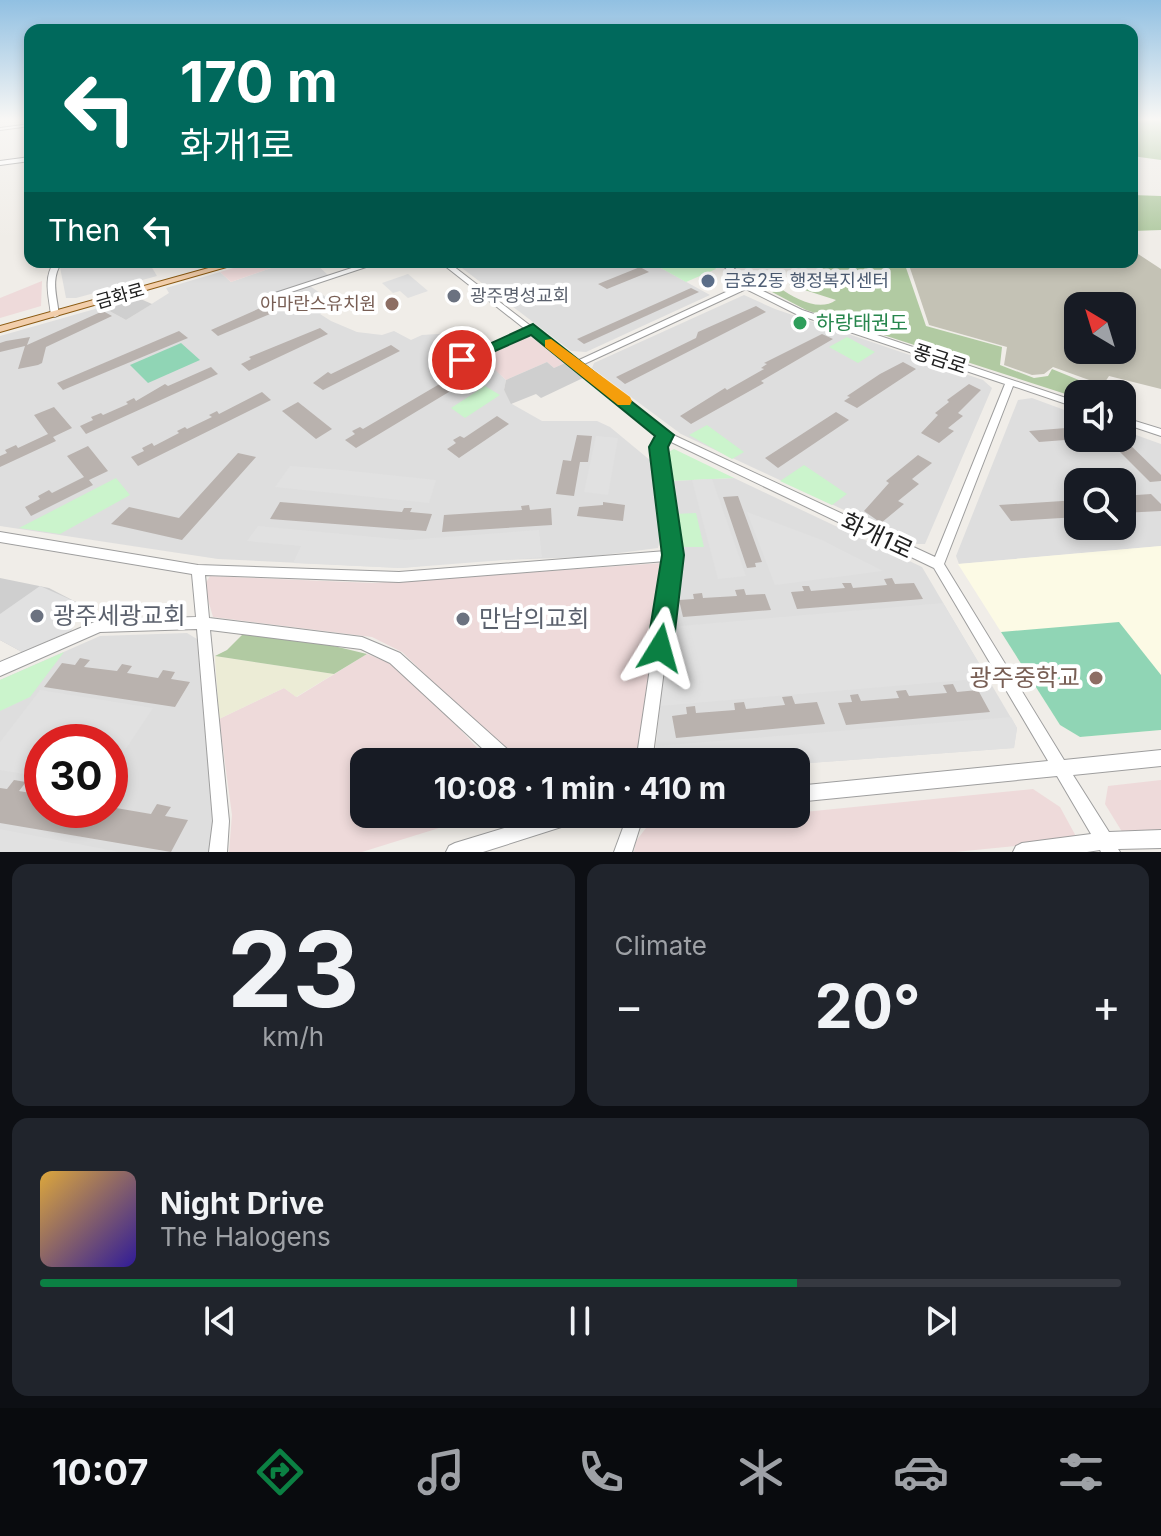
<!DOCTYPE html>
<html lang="en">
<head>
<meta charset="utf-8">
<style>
	body { margin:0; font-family:Inter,"Noto Sans KR",sans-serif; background:#20242c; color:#f1f3f6; height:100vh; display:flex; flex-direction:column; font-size:30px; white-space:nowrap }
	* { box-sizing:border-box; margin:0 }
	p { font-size:26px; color:#9ea1a6 }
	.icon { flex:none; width:44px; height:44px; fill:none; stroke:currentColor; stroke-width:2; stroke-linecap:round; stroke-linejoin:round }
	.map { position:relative; height:852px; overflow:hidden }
	.sheet { display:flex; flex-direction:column; gap:12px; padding:12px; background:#0d0f14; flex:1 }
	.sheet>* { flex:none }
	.top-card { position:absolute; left:24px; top:24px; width:1114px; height:244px; border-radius:16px; box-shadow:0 4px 12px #0003; background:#00695c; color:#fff; overflow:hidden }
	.needle { width:52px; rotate:322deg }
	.controls { position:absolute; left:1064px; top:292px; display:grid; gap:16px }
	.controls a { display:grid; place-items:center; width:72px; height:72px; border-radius:16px; background:#171b24; box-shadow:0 4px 12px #0003; font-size:40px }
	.speed { position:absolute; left:24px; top:724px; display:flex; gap:16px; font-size:40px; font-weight:700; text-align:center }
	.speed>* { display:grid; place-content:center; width:104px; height:104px; border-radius:50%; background:#171b24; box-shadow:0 4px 12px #0003; line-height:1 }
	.speed .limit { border:12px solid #d22; background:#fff; color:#111 }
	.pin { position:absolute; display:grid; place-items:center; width:68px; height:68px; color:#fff; margin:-34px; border:4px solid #fff; border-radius:50%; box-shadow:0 2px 8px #0007 }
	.me { position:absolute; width:88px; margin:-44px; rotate:8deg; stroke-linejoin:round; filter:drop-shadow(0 0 6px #0008) }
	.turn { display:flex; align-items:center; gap:28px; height:168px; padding:0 24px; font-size:36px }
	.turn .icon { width:104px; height:104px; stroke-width:2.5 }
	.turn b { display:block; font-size:56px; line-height:68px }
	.then { display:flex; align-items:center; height:76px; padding:0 24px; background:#0003; gap:16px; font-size:30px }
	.big { font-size:60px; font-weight:700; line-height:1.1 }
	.sheet .tile { flex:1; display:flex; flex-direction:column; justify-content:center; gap:12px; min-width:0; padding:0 28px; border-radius:16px; background:#20242c }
	.sheet .dial { align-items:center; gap:0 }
	.dial b { font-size:104px; line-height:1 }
	.song { display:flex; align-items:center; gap:24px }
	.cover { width:96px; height:96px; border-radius:12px; background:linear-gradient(135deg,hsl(40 70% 55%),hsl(250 70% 35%)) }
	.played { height:8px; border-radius:4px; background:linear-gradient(90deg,#0b8043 70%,#363941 70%) }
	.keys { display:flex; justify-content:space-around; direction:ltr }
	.heat { display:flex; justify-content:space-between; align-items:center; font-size:44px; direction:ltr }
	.sheet .tiles { flex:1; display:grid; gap:12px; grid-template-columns:1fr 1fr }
	.tile:last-child { grid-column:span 2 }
	.trip { position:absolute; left:350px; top:748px; width:460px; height:80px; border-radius:16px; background:#171b24; box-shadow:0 4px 12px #0003; font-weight:700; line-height:80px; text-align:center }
	.tab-bar { display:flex; height:128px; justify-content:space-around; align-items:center; background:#090b0e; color:#9ea1a6 }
	.tab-bar .icon { width:56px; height:56px }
	.tab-bar .selected { color:#0b8043 }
	.tab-bar b { font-size:36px; color:#f1f3f6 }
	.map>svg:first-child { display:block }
	.residential { fill:#dedede; fill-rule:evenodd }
	.commercial { fill:#eedada }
	.education { fill:#fcfae5 }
	.religious { fill:#cfcfcf }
	.construction { fill:#c4c2b5; fill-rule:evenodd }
	.farmland { fill:#ececd6 }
	.forest { fill:#b1caa2 }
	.park { fill:#cbf4cc }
	.pitch { fill:#90d5b5 }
	.parking { fill:#e1e1e1 }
	.building { fill:#b9b2ae }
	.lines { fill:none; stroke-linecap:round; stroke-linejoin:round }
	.minor-casing { stroke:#9e9e9e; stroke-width:2 }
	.major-casing { stroke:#8b5a12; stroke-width:2 }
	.minor { fill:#fff; fill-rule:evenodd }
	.major { fill:#f2ceab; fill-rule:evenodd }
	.route { fill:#0b8043; stroke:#07532c; stroke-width:2 }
	.slow { fill:#f59e0b }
	.service-dot { fill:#5c6f8a; stroke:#fff; stroke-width:3 }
	.worship-dot { fill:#6b7280; stroke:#fff; stroke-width:3 }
	.education-dot { fill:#8d6e63; stroke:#fff; stroke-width:3 }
	.leisure-dot { fill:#2e9e5b; stroke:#fff; stroke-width:3 }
	.labels { text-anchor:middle; stroke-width:8; stroke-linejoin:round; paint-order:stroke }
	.far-service-label { font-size:18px; fill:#4e5e75; stroke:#fff; text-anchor:start }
	.far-street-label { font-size:18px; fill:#212121; stroke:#fff }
	.far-worship-label { font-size:18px; fill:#5b616d; stroke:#fff; text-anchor:start }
	.far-education-label { font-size:18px; fill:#785e54; stroke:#fff; text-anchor:end }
	.leisure-label { font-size:20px; fill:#27864d; stroke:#fff; text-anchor:start }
	.street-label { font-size:20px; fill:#212121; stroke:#fff }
	.near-street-label { font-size:24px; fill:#212121; stroke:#fff }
	.near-worship-label { font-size:24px; fill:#5b616d; stroke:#fff; text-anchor:start }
	.near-education-label { font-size:24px; fill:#785e54; stroke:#fff; text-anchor:end }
</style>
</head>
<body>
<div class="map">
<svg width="1161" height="852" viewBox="0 0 1161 852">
	<rect width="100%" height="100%" fill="#f0ede8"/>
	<g class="residential">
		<path d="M66 262H166L151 266 157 276 76 298H66L60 267Z"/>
		<path d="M288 262H314L329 276 307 284 336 304 320 314 331 321 357 332 382 335 394 331 411 340 422 335 453 333 474 349 506 380 504 390 512 404 542 421H597L610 427 651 461 661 534 658 548 588 557 470 561 401 568 218 559 0 526V336L102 307 126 320 169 293 166 288 220 272 231 282Z"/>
		<path d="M454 262H650L710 295 586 352 571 351Z"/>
		<path d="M744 295 775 309 983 380 992 388 925 544H917L681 434 592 368 594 363Z"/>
		<path d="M1032 398 1078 415V438H1122V430L1161 444V546L959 564 956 556 1018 400ZM1078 482H1122V526H1078Z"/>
		<path d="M734 478 922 567 1017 728 1014 748 796 764 659 762 655 752 677 554 671 481Z"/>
		<path d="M187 633 197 639 214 836 209 852H0V680L100 636ZM42 742H110V810H42Z"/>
	</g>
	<g class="commercial">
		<path d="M254 262H288L231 282 220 272Z"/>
		<path d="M42 281 41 306 0 318V298Z"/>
		<path d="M530 336 565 363 554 368 547 362 506 380 480 356Z"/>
		<path d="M662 563 666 568 639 751 635 762H537L510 752 490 737 402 652 372 637 213 617 204 586 210 576 373 583Z"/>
		<path d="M367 654 392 664 425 691 490 762H364V814H484L362 852H229L232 815 219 719 284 688 297 697Z"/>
		<path d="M1161 780V831L1124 835 1105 804 1108 786Z"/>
		<path d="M1033 789 1060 807 1078 840 955 852H634L636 841 646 828Z"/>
	</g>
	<path class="education" d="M1161 546V730L1080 737 1060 725 958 564Z"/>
	<g class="religious">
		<path d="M136 297 152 304 126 320 102 307Z"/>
		<path d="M547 362 554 368 565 363 583 378 541 398 536 394 511 404 504 390 506 380Z"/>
		<path d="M0 578 49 588 76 602 72 630 22 652 0 640Z"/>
	</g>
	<path class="construction" d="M1132 250 1161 269V389L1109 376 1103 385 1053 367 1044 374 1032 375 1004 365 1007 347 929 325 908 262H1132ZM1078 306H1122V350H1078Z"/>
	<path class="farmland" d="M215 656 334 674 296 697 284 688 219 719Z"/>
	<g class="forest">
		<path d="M1132 118H1161V160L1132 156Z"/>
		<path d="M1132 195 1161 196V230L1132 231Z"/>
		<path d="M850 262H904L926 326 1002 347 1000 365 1034 378 1048 376 1052 369 1113 394H1078V398L806 310 772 292 780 288C795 299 820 312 836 300L789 285 807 272Z"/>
		<path d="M243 634 309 640 367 654 334 674 215 656 227 650Z"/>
	</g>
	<g class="park">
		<path d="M650 262H712L716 269 686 282Z"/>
		<path d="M847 337 875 352 858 363 829 347Z"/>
		<path d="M485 386 500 395 465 418 451 408Z"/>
		<path d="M707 425 744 452 732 459 689 435Z"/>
		<path d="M674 449 734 478 671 481 665 454Z"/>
		<path d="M804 465 847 494 832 505 780 481Z"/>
		<path d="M116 478 130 495 60 534 19 528Z"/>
		<path d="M696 513 704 547H677L674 514Z"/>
		<path d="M64 652 30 697 0 711V680Z"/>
	</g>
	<g class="pitch">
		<path d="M181 343 200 360 148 383 130 365Z"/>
		<path d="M1119 622 1161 675V730L1080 737 1060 725 1001 632Z"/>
	</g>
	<g class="parking">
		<path d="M408 274 428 291 408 298 400 291 393 293 382 283Z"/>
		<path d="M596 436 618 438 608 495 584 492Z"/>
		<path d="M290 466 342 470 436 480 429 503 275 487Z"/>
		<path d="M712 479 746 576 718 579 692 480Z"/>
		<path d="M747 512 822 540 883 571 775 585Z"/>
		<path d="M258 526 406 540 539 530 542 557 401 568 293 563 301 546 247 541Z"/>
		<path d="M40 586 76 602 72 630 22 652 0 640V614Z"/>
		<path d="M943 603 988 678 660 706 669 627Z"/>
		<path d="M40 690 153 708 110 773V742H42V777L0 770V742Z"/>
		<path d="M1011 717 1017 728 1014 748 796 764 659 762 655 752 656 746Z"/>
		<path d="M0 829 119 852H0Z"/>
	</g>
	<g class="building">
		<path d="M640 267 649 272 607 289 598 284Z"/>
		<path d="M691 288 699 292 584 344 577 339Z"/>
		<path d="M285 297 294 304 218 336 211 330Z"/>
		<path d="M756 306 766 312 625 384 616 377 696 338 698 332Z"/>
		<path d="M103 311 112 316 46 347 42 363 38 365 18 369 25 346 0 352V343L6 341 30 337 27 345Z"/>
		<path d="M320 328 328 334 249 371 241 364 251 359 249 357Z"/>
		<path d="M179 331 188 338 63 390 57 383Z"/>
		<path d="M822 334 833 339 761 381 764 383 691 424 680 416 725 388 727 390 764 369 761 368 767 364 764 363Z"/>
		<path d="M391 345 400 351 323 390 313 383 328 372 331 374Z"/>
		<path d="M903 362 916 369 857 408 844 401 850 397 847 396 880 374Z"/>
		<path d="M472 365 482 372 356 448 345 440 355 434 352 431 360 427 363 429Z"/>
		<path d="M211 367 218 374 86 434 80 426 93 420 91 417 101 413 103 415 128 404 126 402 134 398 136 401 165 384 168 386Z"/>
		<path d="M969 384 981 390 958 413 963 416 948 428 954 431 939 443 921 433 938 415 935 413 949 402 947 400Z"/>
		<path d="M262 392 271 400 138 466 131 457 144 451 142 448 152 443 154 446 179 433 177 431 185 427 187 429 212 417 209 415 217 411 219 414Z"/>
		<path d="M298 402 332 429 316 439 282 411Z"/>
		<path d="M54 407 72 428 53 437 56 441 0 467V456L7 453 5 450 16 445 18 448 48 434 34 415Z"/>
		<path d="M836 412 849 420 778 468 765 458Z"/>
		<path d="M497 416 509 424 459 458 447 449 456 443 453 440 460 436 464 438Z"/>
		<path d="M1078 427V439L1039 442 1029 431Z"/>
		<path d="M577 435 592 436 588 462H580L574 496 556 494 563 460 571 461Z"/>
		<path d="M1106 438H1123L1161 475V481L1150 482Z"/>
		<path d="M88 446 108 471 89 480 93 485 31 516 25 507 40 499 38 496 49 490 52 493 84 477 67 456Z"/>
		<path d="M238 453 256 457 182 540 111 524 129 507 179 518Z"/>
		<path d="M918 455 932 463 912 479 919 484 898 501 904 504 881 523 864 511 889 483 886 481Z"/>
		<path d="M1151 494 1161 504V511L1122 513V496Z"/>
		<path d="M738 496 762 562 755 563 756 567 747 568 723 497Z"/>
		<path d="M1078 500V517L1011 521 999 505Z"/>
		<path d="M280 502 402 512 404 508H412L410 512 432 514 426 531 270 519Z"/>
		<path d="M603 502 625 505 623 521 577 516 579 507 603 505Z"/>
		<path d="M529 505 530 510 551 508 552 525 442 532 444 515 522 510 521 506Z"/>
		<path d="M892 578 895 584 914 583 923 599 797 609 791 592 804 591 802 586H809L811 591 845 588 842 583H851L853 588 887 585 884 579Z"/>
		<path d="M744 589 746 595 765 594 771 610 683 617 679 600 694 599 693 594 702 593 703 598 737 596 735 590Z"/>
		<path d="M80 658 90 660 84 667 117 671 122 664 132 666 127 673 158 678 163 670 175 672 171 679 190 682 175 707 44 687 62 663 75 665Z"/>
		<path d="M953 684 957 692 978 690 990 712 846 725 838 703 852 702 850 695 858 694 861 701 899 698 896 691 906 690 909 696 947 693 943 685Z"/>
		<path d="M792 696 795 704 817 702 825 724 676 738 672 716 687 714 686 707 695 706 696 713 735 710 734 703 744 702 746 709 785 705 782 697Z"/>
		<path d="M14 780 26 782 19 791 42 795V810H110V796L122 798 116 808 151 814 157 804 171 807 165 816 188 820 171 852 0 823V788L7 789Z"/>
	</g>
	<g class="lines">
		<defs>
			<g id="minor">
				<path d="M30 124V126L0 130V128Z"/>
				<path d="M30 157V161L0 165V161Z"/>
				<path d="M54 262H62C50 279 57 296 59 315L55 317 51 315C49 296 43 279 54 262Z"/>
				<path d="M370 262H381L279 296H273L272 294Z"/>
				<path d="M440 262H448L532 327H536V330L577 361 741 285 720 262H728L749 284 802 310 1078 402V408L1013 386 944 564 1064 760 1161 750V766L1073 775 1109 832 1161 830V848L1118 849 1120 852H1101L1100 850 1087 852H1013L1016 846 1022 843 1091 834 1057 776 796 802V786L1048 761 934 568 667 440 664 447 679 555 652 762H636L666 561 399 582 205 575 209 618 362 637 400 653 515 756 517 762H497L390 663 361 649 210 630 229 821 227 852H209L213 821 197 629 100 632 0 676V662L99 620 196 617 192 574 0 542V532L198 565 399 572 666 551 654 447 659 436 530 333 465 362H459L458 360 459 358 525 329ZM746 289 796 314 1005 384 935 557 669 433 582 365Z"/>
				<path d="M1122 417 1161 429V436L1122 423Z"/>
				<path d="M550 814H585L583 820 577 822 483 852H446L449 846 455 843Z"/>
				<path d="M628 814H644L632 852H614Z"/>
			</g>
			<path id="major" d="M230 262H244L0 332V326Z"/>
		</defs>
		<use href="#minor" class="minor-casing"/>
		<use href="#major" class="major-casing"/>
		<use href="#minor" class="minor"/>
		<use href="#major" class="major"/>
	</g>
	<linearGradient id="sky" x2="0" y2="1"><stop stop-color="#91c0e2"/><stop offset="0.5" stop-color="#f8f7f5"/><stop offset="1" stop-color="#f8f7f5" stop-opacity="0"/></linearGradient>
	<rect width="1161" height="238" fill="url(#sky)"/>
	<path class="route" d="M533 324 674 435 668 447 684 555 673 648 669 656 660 660 651 656 647 648 662 555 649 447 655 436 531 335 468 363H457L454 360Z"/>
	<path class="slow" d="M551 339 630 397 632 401 630 405H618L545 347V340Z"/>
	<circle class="service-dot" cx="708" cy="281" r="8"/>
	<g class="worship-dot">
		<circle cx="454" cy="296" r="8"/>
		<circle cx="37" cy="616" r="8"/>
		<circle cx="463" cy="619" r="8"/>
	</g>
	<g class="education-dot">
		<circle cx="392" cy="304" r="8"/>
		<circle cx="1096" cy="678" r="8"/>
	</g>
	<circle class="leisure-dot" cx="800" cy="323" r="8"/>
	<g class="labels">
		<g class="far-service-label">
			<text x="724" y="287">금호2동 행정복지센터</text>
		</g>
		<g class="far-street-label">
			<text transform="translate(120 296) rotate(-16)" y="6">금화로</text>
		</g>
		<g class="far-worship-label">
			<text x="470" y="302">광주명성교회</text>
		</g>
		<g class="far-education-label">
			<text x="376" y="310">아마란스유치원</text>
		</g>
		<g class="leisure-label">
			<text x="816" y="330">하랑태권도</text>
		</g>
		<g class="street-label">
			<text transform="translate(940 359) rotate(18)" y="7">풍금로</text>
		</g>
		<g class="near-street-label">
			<text transform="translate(877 536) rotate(25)" y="8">화개1로</text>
		</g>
		<g class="near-worship-label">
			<text x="53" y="624">광주세광교회</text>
			<text x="479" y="627">만남의교회</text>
		</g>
		<g class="near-education-label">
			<text x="1080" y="686">광주중학교</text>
		</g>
	</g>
</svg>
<div class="controls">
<a><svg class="needle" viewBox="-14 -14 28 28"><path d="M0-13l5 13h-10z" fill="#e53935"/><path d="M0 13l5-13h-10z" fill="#9ea1a6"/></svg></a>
<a><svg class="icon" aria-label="sound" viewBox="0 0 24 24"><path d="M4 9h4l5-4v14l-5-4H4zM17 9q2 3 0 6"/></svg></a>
<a><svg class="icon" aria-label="search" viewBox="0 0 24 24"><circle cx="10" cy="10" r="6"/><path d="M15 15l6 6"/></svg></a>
</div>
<div class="speed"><div class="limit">30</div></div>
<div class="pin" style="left:462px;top:360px;background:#d93025"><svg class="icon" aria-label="arrive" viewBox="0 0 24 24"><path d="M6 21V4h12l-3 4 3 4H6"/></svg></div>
<svg class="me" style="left:660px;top:648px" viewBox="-20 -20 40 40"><path d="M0-17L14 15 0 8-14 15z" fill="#0b8043" stroke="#fff" stroke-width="4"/></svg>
<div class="trip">10:08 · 1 min · 410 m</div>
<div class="top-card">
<div class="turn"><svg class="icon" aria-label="left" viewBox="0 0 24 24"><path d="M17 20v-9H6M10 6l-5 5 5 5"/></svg><div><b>170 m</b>화개1로</div></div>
<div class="then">Then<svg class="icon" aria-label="left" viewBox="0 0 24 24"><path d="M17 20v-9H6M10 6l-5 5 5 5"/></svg></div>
</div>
</div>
<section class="sheet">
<div class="tiles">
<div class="tile dial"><b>23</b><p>km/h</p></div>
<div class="tile"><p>Climate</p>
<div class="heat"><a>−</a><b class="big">20°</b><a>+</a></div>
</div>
<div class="tile">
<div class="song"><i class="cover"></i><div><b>Night Drive</b><p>The Halogens</p></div></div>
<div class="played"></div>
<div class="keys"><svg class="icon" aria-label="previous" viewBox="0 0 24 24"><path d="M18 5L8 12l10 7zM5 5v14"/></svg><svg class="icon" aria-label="pause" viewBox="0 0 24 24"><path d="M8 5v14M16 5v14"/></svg><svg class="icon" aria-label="next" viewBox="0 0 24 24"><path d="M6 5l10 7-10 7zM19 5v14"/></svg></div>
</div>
</div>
</section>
<nav class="tab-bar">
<b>10:07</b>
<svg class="icon selected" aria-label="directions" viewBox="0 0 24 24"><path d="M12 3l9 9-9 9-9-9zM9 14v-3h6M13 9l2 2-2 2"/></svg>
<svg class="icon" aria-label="music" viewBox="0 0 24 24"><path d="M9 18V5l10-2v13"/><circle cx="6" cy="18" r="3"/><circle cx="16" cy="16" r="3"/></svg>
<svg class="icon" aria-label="phone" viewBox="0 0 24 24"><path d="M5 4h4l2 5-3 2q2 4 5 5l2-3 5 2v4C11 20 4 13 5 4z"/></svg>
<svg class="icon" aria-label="climate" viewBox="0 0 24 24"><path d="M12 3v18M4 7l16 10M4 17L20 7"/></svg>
<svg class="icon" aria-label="car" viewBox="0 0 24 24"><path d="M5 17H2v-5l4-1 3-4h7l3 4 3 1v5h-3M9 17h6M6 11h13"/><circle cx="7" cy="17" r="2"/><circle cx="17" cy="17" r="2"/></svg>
<svg class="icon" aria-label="filters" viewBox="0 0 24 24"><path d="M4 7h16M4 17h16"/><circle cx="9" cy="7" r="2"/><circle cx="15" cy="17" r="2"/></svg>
</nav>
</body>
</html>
